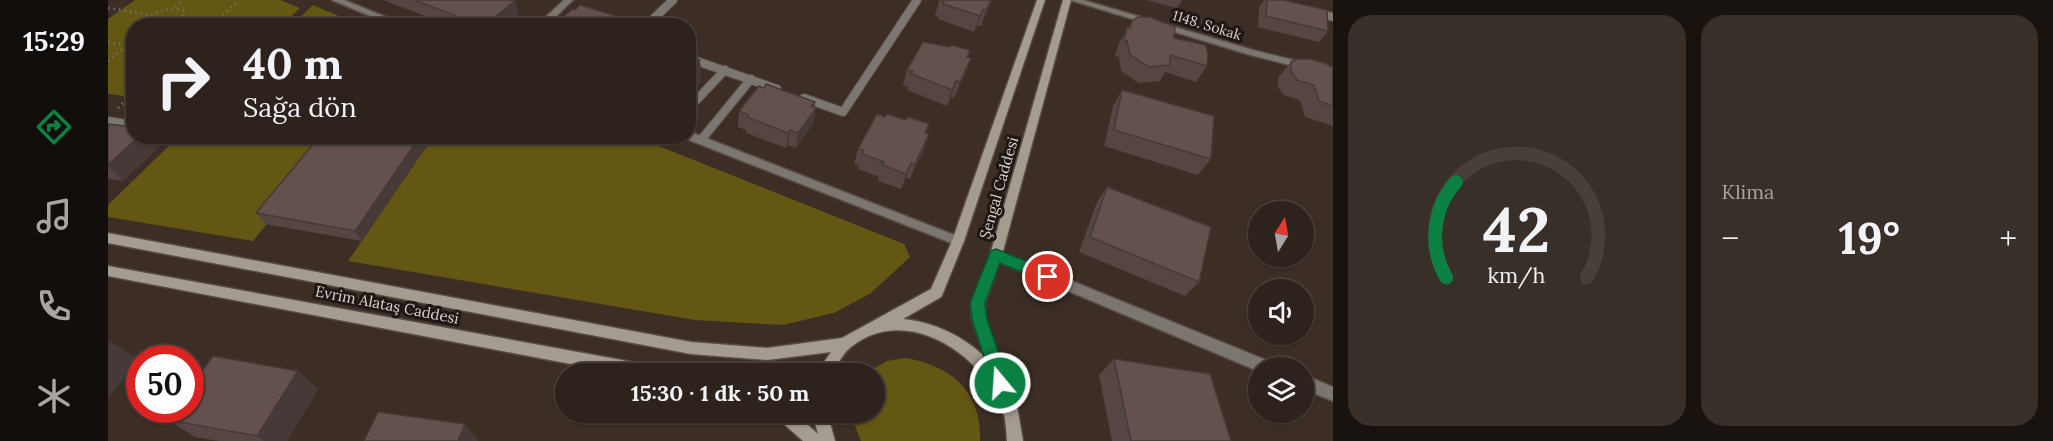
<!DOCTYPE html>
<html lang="tr">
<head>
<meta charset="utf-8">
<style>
	body { margin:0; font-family:Lora,serif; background:#392f29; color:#f1f3f6; height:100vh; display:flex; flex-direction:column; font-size:22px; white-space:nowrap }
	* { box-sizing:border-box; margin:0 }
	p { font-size:20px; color:#a7a4a3 }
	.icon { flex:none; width:33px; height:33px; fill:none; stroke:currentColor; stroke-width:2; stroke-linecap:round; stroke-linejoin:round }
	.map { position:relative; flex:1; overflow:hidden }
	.panel { display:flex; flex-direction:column; gap:15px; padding:15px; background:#19130f; width:720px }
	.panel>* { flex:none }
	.guide { position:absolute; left:18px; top:18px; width:570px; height:126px; border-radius:24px; box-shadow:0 2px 4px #0004,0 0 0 2px #483f3b; background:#2d221c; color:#f1f3f6; overflow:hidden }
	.needle { width:39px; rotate:11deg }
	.tools { position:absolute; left:1140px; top:201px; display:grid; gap:12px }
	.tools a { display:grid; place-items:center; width:66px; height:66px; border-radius:50%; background:#2d221c; box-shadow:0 2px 4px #0004,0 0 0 2px #483f3b; font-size:30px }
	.speed { position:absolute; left:18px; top:345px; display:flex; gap:12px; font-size:30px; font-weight:700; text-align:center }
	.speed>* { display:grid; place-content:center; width:78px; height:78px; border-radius:50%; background:#2d221c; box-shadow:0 2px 4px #0004,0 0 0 2px #483f3b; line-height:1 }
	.speed .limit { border:9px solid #d22; background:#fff; color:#111 }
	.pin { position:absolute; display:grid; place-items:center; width:51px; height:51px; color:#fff; margin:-26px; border:3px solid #fff; border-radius:50%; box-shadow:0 2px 6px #0007 }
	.me { position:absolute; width:66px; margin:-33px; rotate:342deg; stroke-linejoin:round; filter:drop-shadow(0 0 4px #0008) }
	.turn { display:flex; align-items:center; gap:21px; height:126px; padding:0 18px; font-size:27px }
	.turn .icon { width:78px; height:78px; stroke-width:2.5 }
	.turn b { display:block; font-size:42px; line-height:51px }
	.big { font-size:45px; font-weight:700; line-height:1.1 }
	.panel .widget { flex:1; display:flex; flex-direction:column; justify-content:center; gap:9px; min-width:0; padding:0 21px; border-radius:24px; background:#392f29 }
	.panel .dial { align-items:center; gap:0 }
	.dial svg { height:156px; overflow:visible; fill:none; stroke:#483f3b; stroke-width:7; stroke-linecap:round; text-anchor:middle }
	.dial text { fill:#f1f3f6; stroke:none }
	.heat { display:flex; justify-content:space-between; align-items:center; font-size:33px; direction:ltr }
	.panel .tiles { flex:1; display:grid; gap:15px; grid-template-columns:repeat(2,1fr) }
	.trip { position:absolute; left:447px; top:363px; width:330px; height:60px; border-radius:30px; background:#2d221c; box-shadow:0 2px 4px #0004,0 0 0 2px #483f3b; font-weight:700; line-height:60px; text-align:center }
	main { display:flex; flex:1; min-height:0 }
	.tabs { display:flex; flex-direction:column; width:108px; justify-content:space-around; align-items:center; background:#120e0b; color:#a7a4a3 }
	.tabs .icon { width:42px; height:42px }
	.tabs .active { color:#0b8043 }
	.tabs b { font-size:27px; color:#f1f3f6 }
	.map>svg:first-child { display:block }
	.green { fill:#635713 }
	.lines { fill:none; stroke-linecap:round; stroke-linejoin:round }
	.lane-casing { stroke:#594c43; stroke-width:10 }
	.street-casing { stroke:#594c43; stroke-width:3 }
	.secondary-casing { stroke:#594c43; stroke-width:3 }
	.path { stroke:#776a62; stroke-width:3; stroke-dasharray:1.5 4; stroke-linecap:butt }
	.lane { stroke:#7b766f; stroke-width:8 }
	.street { fill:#7b766f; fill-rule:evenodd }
	.secondary { fill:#a49c91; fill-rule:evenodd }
	.wall { fill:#564643 }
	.shaded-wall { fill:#463937 }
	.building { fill:#64514e; stroke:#463937; stroke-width:1.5 }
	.route { fill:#0b8043; stroke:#07532c; stroke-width:1.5 }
	.labels { text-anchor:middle; stroke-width:6; stroke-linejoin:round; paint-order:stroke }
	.far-street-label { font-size:14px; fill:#dcd2cd; stroke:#1e1714 }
	.street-label { font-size:15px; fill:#dcd2cd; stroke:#1e1714 }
</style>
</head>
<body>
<main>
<nav class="tabs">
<b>15:29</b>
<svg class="icon active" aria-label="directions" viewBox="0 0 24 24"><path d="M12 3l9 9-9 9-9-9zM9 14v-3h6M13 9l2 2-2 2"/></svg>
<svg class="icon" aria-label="music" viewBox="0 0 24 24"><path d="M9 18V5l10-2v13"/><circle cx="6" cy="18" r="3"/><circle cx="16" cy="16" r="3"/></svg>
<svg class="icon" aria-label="phone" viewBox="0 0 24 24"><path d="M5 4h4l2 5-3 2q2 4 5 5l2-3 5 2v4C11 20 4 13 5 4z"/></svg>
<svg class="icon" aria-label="climate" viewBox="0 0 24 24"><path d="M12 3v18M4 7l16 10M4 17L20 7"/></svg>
</nav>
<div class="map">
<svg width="1225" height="441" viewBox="0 0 1225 441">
	<rect width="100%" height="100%" fill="#3c2e25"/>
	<g class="green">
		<path d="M27 0H172L192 8 174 25 26 26 25 97 0 94V19Z"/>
		<path d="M205 5 252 25H184Z"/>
		<path d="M70 137H229L145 241 0 217V205Z"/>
		<path d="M325 137H528L796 244 802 257 763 293 726 313 675 325 587 320 240 261Z"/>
		<path d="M798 358C844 366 874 392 872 441H753L744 418V413L766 412V374L758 373 779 361Z"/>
	</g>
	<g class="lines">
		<defs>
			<g id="lane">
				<path d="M1209 13 1225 17"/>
				<path d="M538 26 565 0"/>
				<path d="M580 58 669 89"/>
				<path d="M696 98 735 112 809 0"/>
				<path d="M580 109 617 70"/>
				<path d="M0 121 26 125"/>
				<path d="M593 140 643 79"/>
			</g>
			<g id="street">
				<path d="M224 0H236L300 26H286Z"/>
				<path d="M456 0H465L438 26H428Z"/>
				<path d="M962 0H975L1145 50 1225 70V76L1139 54Z"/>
				<path d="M580 131 854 238 856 241 854 244H846L576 138 580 136Z"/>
				<path d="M888 250 1165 363 1167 368H1150V371L884 259 882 255 884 251Z"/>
				<path d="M1196 375 1225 387V401L1196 389Z"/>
			</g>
			<g id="secondary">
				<path d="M929 0H937L856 241 835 293 833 297 795 319C826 322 855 336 877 357L864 319 863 303 882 255 955 0H963L894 255 877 303 878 319 900 383 899 386 909 406 915 441H899C898 430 898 415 893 405 870 351 796 304 743 347 735 353 729 365 724 374H708L723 352 659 360 583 354 0 243V233L583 342 659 348 734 338 823 289 844 241Z"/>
				<path d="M0 266 552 367 557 369 559 374H515L0 276Z"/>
				<path d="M666 412H685L710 434 704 412H719L727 441H695L668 417Z"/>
			</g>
		</defs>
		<use href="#lane" class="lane-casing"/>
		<use href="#street" class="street-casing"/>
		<use href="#secondary" class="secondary-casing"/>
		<g class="path">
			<path d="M67 7 76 0"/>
			<path d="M0 8 43 15"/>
			<path d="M72 21 103 24"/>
			<path d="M41 26V18C51 10 62 7 75 10L76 15 61 26"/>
			<path d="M102 26 131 0"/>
			<path d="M0 42 26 46"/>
			<path d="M0 61 26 40"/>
			<path d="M10 108 26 93"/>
		</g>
		<use href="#lane" class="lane"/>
		<use href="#street" class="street"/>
		<use href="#secondary" class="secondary"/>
	</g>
	<g class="wall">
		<path d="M275 0H404L411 15 397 26H343Z"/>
		<path d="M831 0H884L873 26 870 25 866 32 830 19 831 17 827 16Z"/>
		<path d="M1038 0H1074L1069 8Z"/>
		<path d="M1156 0H1175L1220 31 1211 42 1150 27 1151 7Z"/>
		<path d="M1024 21 1066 38 1099 66 1088 82 1057 72 1052 81 1031 83 1013 71 1011 57 1007 56 1011 43Z"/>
		<path d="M860 57 863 58 857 74 846 98 843 97 839 106 799 90 800 87 795 85 799 70Z"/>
		<path d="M1183 62 1225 68V126L1197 117 1192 100 1176 95 1170 87V78Z"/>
		<path d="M1014 90 1103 159 1090 175 996 146 1005 106Z"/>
		<path d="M707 102 705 124 688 148 680 145 678 148 638 133V130L630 127 631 111Z"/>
		<path d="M777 117 821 134 816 150 802 179 798 178 793 189 770 181 771 177 750 169 751 165 746 164 750 149Z"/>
		<path d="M0 124 26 136H53L57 141 15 181 0 178Z"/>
		<path d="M212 136 254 241 157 224 148 213Z"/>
		<path d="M999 187 1091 282 1077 296 971 252 989 202Z"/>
		<path d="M1006 359 1123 441H1004L991 375Z"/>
		<path d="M190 371 210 389 179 441H111L87 437 60 420Z"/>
	</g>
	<g class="shaded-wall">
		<path d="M883 0H884L882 6 873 26 878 10Z"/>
		<path d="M407 1 411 15 397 26H375Z"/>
		<path d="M875 9 870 25 866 32 872 16Z"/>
		<path d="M505 15V20L507 18 508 26H500L502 17Z"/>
		<path d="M863 58 857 74 846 98 852 82Z"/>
		<path d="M592 60 593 82 580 95V79L588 65Z"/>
		<path d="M848 81 843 97 839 106 844 90Z"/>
		<path d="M707 102 706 111 708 108 705 124 688 148 690 133 703 106Z"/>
		<path d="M682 130 680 145 678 148 680 133Z"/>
		<path d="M821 134 816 150 802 179 807 164Z"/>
		<path d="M31 136H53L57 141 15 181 0 167V165Z"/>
		<path d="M312 136H325L254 241 247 231Z"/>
		<path d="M803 163 798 178 793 189 798 174Z"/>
		<path d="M3 341 31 360 0 398V345Z"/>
		<path d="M190 371 210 389 179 441H156L149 436Z"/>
		<path d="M357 424 370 440 369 441H350Z"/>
	</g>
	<g class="building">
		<path d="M306 0H404L407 1 375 26Z"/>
		<path d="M831 0H883L878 10 875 9 872 16 835 4 836 1Z"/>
		<path d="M1159 0H1175L1219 10 1220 31 1158 16Z"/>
		<path d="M472 5 505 15 502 17 507 18 500 26H446L464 9 467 10Z"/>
		<path d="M1030 17H1042L1067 27 1066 38 1097 45 1100 53 1099 66 1062 55V65L1041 67 1022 55 1019 41 1016 40 1019 27 1022 28 1024 21Z"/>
		<path d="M815 42 842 47 843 45 862 50 859 57 863 58 852 82 848 81 844 90 803 74 805 71 799 70Z"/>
		<path d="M580 56 592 60 588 65 592 66 580 79Z"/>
		<path d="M1190 59H1202L1219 64 1225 68V106L1211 101 1206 85 1189 80 1183 71V62Z"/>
		<path d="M658 84 707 102 703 106 708 108 690 133 682 130 680 133 639 117 640 115 631 111 651 86 656 88Z"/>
		<path d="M1014 90 1106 116 1103 159 1006 130Z"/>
		<path d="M769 114 777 117 779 114 798 120 800 117 821 124 817 133 821 134 807 164 803 163 798 174 774 165 776 162 754 154 756 150 750 149Z"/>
		<path d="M21 122 26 123V136H31L0 165V124L16 126Z"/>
		<path d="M212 136H312L247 231 148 213Z"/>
		<path d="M999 187 1103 227 1091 282 982 237Z"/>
		<path d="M105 356 190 371 149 436 60 420 67 410H82V388Z"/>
		<path d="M1006 359 1102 374 1123 441H1023Z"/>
		<path d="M270 412 357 424 350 441H256Z"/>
	</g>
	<path class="route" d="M888 249 945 272 947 277 945 281 940 283 892 263 877 303 879 319 901 383 898 388 892 390 887 388 884 383 864 319 862 303 881 255 883 251Z"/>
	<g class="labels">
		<g class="far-street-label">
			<text transform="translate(1099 25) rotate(17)" y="5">1148. Sokak</text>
		</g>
		<g class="street-label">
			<text transform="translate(891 188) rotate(-74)" y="5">Şengal Caddesi</text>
			<text transform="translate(279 305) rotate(11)" y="5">Evrim Alataş Caddesi</text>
		</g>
	</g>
</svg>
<div class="tools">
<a><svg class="needle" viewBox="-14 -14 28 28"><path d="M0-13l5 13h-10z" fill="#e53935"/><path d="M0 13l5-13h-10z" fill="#a7a4a3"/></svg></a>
<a><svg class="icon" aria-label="sound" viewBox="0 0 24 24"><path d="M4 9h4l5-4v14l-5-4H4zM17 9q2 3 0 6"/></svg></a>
<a><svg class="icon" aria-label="layers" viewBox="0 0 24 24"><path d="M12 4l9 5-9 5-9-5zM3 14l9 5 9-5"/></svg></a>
</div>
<div class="speed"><div class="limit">50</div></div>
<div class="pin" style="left:940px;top:277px;background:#d93025"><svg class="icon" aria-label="arrive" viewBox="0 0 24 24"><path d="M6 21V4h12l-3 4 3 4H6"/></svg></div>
<svg class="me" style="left:892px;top:383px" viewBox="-20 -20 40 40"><circle r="17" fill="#0b8043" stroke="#fff" stroke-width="3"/><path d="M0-11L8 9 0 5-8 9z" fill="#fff"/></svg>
<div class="trip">15:30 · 1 dk · 50 m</div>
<div class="guide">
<div class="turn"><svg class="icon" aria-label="right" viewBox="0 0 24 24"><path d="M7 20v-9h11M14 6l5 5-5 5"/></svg><div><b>40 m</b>Sağa dön</div></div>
</div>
</div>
<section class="panel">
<div class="tiles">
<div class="widget dial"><svg viewBox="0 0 100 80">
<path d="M14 69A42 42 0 1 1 86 69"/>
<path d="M14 69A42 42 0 0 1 19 20" stroke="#0b8043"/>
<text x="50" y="56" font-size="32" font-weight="700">42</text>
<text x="50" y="72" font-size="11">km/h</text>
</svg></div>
<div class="widget"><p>Klima</p>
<div class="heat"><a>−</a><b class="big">19°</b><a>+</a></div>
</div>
</div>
</section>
</main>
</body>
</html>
